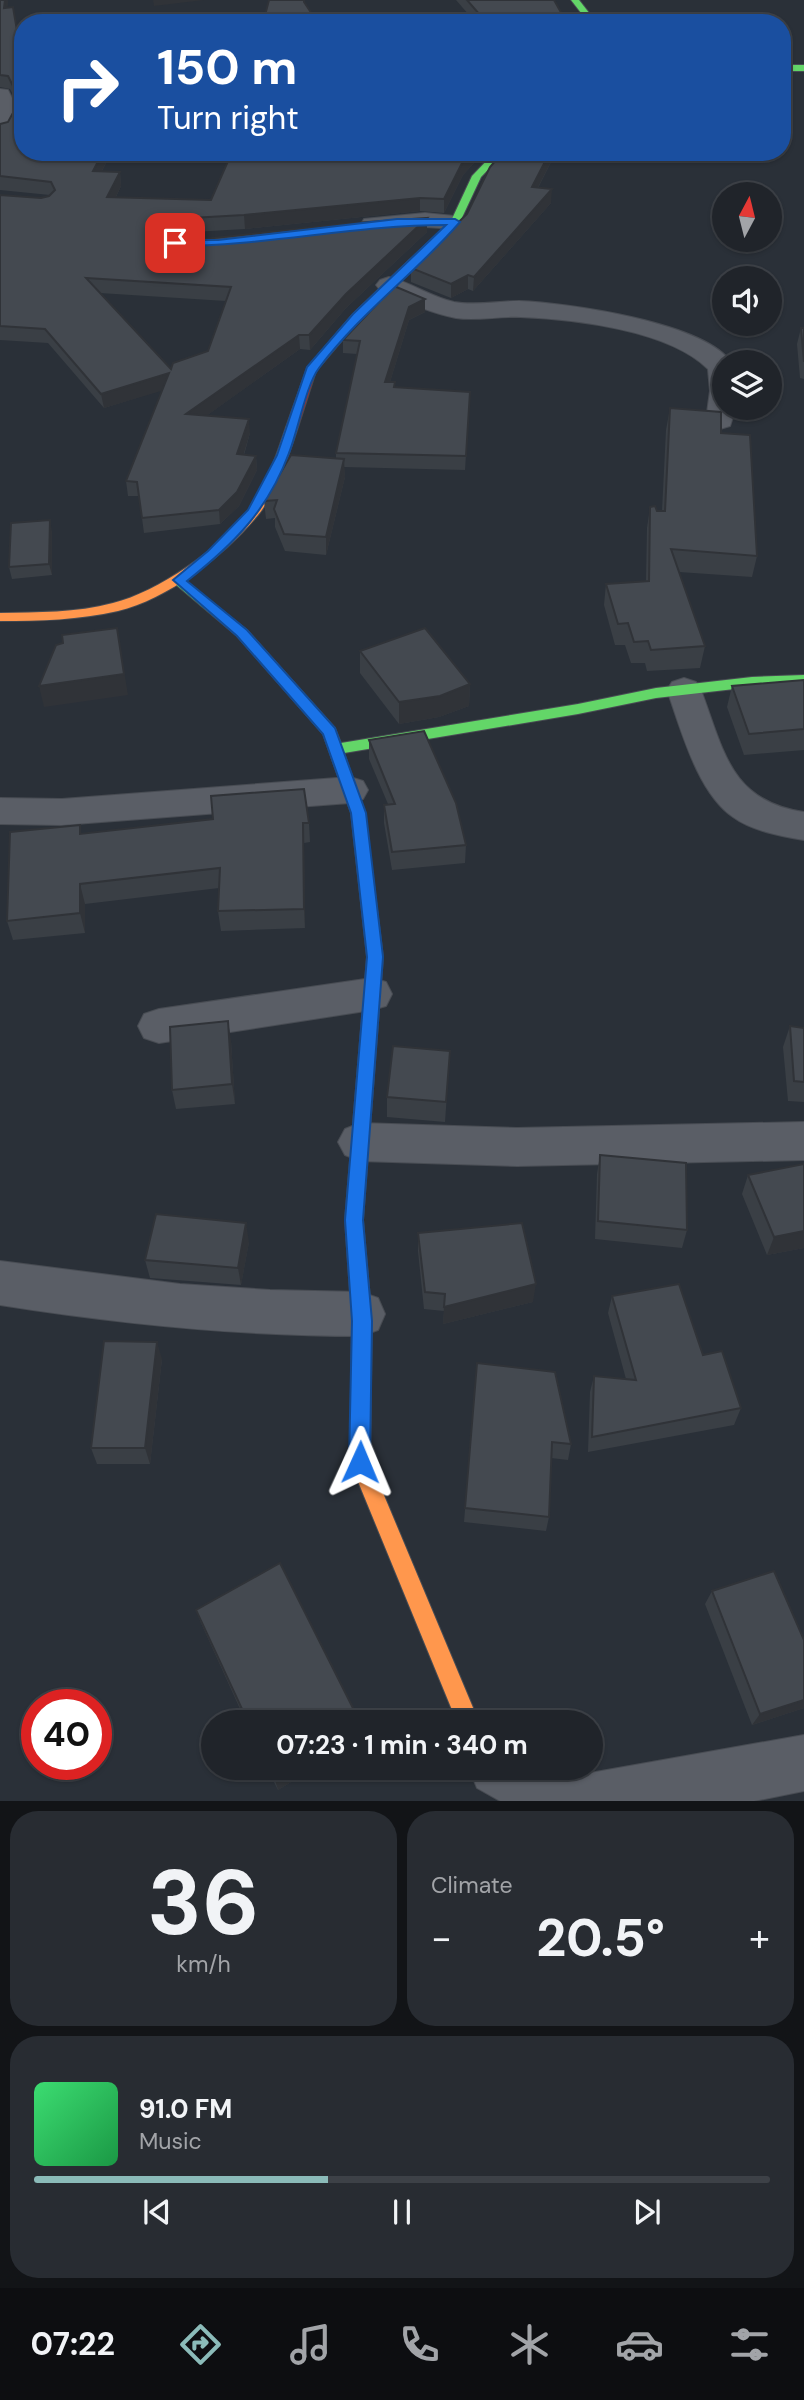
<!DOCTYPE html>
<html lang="en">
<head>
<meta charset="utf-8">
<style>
	body { margin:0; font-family:"DM Sans",sans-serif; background:#282c32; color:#f1f3f6; height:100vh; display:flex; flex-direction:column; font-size:26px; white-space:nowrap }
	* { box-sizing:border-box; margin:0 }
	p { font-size:23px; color:#a2a4a8 }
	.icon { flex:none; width:38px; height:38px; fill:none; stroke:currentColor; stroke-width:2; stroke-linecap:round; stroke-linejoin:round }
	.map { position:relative; height:1801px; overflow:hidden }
	.sheet { display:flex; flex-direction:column; gap:10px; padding:10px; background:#121417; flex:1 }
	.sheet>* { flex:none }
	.banner { position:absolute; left:14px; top:14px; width:777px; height:147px; border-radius:28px; box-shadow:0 2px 5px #0004,0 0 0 2px #3d4147; background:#1a4fa0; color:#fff; overflow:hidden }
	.needle { width:46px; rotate:7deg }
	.fabs { position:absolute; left:712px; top:182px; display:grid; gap:14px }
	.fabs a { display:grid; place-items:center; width:70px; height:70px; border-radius:50%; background:#20242a; box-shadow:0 2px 5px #0004,0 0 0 2px #3d4147; font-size:35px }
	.speed { position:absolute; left:21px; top:1689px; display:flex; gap:14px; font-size:35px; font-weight:700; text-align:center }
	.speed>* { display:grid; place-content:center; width:91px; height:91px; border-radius:50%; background:#20242a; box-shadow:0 2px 5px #0004,0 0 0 2px #3d4147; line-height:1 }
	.speed .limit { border:10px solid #d22; background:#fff; color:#111 }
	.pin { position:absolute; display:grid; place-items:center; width:60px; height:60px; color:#fff; margin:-30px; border-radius:14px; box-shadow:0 4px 10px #0006 }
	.me { position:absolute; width:77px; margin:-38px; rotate:1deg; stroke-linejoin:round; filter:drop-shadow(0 0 5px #0008) }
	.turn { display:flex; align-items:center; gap:24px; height:147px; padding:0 28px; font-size:32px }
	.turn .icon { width:91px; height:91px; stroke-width:2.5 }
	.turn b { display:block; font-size:49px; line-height:60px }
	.big { font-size:52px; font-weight:700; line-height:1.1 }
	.sheet .card { flex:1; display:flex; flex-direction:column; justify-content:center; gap:10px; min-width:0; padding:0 24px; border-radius:28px; background:#282c32 }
	.sheet .dial { align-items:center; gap:0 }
	.dial b { font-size:91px; line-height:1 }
	.song { display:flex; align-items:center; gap:21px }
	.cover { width:84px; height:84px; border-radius:10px; background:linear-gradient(135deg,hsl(140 70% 55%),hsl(140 70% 35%)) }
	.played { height:7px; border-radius:4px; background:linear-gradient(90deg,#8bbbb9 40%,#3d4147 40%) }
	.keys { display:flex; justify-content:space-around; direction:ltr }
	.heat { display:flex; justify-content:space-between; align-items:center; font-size:38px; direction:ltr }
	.sheet .tiles { flex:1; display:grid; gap:10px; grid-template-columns:1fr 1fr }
	.card:last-child { grid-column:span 2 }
	.trip { position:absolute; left:201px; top:1710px; width:402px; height:70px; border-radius:35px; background:#20242a; box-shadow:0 2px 5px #0004,0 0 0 2px #3d4147; font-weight:700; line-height:70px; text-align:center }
	.dock { display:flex; height:112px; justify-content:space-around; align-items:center; background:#0d0e11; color:#a2a4a8 }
	.dock .icon { width:49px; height:49px }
	.dock .current { color:#8bbbb9 }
	.dock b { font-size:32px; color:#f1f3f6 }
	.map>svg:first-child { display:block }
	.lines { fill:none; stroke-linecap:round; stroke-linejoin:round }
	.street-casing { stroke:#484c53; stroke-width:2 }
	.fast-casing { stroke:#484c53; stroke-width:2 }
	.slow-casing { stroke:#484c53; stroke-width:2 }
	.jam-casing { stroke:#484c53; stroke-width:2 }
	.street { fill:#5a5e66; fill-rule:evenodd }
	.fast { fill:#63d668; fill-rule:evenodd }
	.slow { fill:#ff974d; fill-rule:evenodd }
	.jam { fill:#b3261e; fill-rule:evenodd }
	.wall { fill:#3a3f45; fill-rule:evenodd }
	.shaded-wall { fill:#303338 }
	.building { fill:#444950; stroke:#303338; stroke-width:2; fill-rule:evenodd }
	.route { fill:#1a73e8; stroke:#114b97; stroke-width:2 }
</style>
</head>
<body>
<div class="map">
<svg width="804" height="1802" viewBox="0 0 804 1802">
	<rect width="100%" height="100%" fill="#2a3038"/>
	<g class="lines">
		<defs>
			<g id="street">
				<path d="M0 89 8 90 20 114 8 134 0 136Z"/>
				<path d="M425 213 464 217 467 222 464 227C451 230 438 227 425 227 405 227 384 234 364 229L361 224 364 219Z"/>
				<path d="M389 277C412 283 431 297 454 302 476 306 497 301 519 301 567 303 703 322 731 362H724V408H736L730 426 720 429 710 426 706 420 710 391 708 369C669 330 573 319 520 317 498 316 477 321 456 318 429 313 405 301 380 290L376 285 380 280Z"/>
				<path d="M684 678 696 682 701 690C724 751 730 801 804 812V840C781 836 752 831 733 817 697 792 681 729 667 690L672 682Z"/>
				<path d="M350 777 363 781 368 790 363 799 350 803 62 825 0 824V798L62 799Z"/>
				<path d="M372 978 386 982 392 994 386 1006 372 1010 159 1043 144 1038 138 1026 144 1014 159 1009Z"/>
				<path d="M804 1122V1160L517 1166 360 1161 345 1155 338 1142 345 1129 360 1123 517 1128Z"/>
				<path d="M0 1261 180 1284 270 1290 361 1292 378 1298 385 1314 378 1330 361 1336C239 1336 120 1324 0 1305Z"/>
				<path d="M804 1735V1791L749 1802H502L477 1788 469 1768H554L576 1779 590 1773Z"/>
			</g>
			<g id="fast">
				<path d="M571 0H579L597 23H589Z"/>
				<rect x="782" y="65" width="22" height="6"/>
				<path d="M495 152H505L481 177 459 224 411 270H403V266L451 221 472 176Z"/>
				<path d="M179 576 247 630 335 728 341 743 578 704 656 688 752 677 804 675V685L752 687 656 698 578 714 344 753 365 813 383 957 363 1220 372 1321 371 1384 368 1391 361 1394 354 1391 351 1384 352 1321 345 1220 367 957 351 813 323 734 237 636 174 583V577Z"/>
			</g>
			<g id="slow">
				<path d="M292 423 298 427C290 452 275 495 258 515 225 555 168 599 118 611 79 620 40 621 0 621V613C38 612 76 613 113 603 158 592 221 548 249 510 266 487 277 454 286 427Z"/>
				<path d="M361 1374 368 1377 371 1384 370 1462 479 1722H457L350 1462 351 1384 354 1377Z"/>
			</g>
			<path id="jam" d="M403 266 412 268 361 318 316 371 298 427 292 431 288 429 286 427 307 368 353 314Z"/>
		</defs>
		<use href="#street" class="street-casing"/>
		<use href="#fast" class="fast-casing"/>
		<use href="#slow" class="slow-casing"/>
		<use href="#jam" class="jam-casing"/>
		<use href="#street" class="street"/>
		<use href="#fast" class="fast"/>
		<use href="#slow" class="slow"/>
		<use href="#jam" class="jam"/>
	</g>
	<g class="wall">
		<path d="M0 0H8L7 8 22 60 23 152H108V159L102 171 120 172 121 186 116 197 211 200 232 152H484L463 175 444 213 420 211 245 229 175 233 164 237 195 240 427 218V232L346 308 310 350 300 349 206 416 250 433 244 455 256 456 257 470 239 506 220 524 144 533 139 496H128L126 481 162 390 104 408 48 343 0 340V195L41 198 50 195 0 190V124L8 122 18 104 10 89 0 87ZM100 293 226 301 208 351 171 369Z"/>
		<path d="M456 0H554L567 23H476Z"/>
		<path d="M503 152H556L538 188 551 203 473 291 468 289 451 298 411 282V268L467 214Z"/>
		<path d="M425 299V312L409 320 390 382 395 387 470 392 465 470 344 467 345 477 326 555 285 551 275 527V518L266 519 264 501 336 458V453L357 354 343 353V340Z"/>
		<path d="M801 328H804V379L800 378 797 344Z"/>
		<path d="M670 408 721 433 757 556 752 577 679 572 705 646 700 668 647 671 645 663H631L625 645H615L604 605 606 584 646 581 647 528 650 507 657 511H662L666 430Z"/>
		<path d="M52 531V575L12 579 9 567Z"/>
		<path d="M360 651 470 684 469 706 439 717 399 724 360 673Z"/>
		<path d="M804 680V750L744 755 727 707 732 686Z"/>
		<path d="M369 740 466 845 465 863 392 870 384 823V805L388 804 369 759Z"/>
		<path d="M309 823 310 842 304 843 305 928 221 931 218 911 219 888 85 904V933L13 940 7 921 82 834Z"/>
		<path d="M790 1026 804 1028V1102L788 1101 783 1047Z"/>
		<path d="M231 1041 235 1104 176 1109 172 1090Z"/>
		<path d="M450 1051 445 1122 387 1117V1097Z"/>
		<path d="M600 1155 687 1230 682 1248 595 1239 597 1174Z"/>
		<path d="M804 1164V1248L767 1255 742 1194 748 1175Z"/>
		<path d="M418 1233 533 1302 443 1324 444 1311 424 1309 418 1251Z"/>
		<path d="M249 1242 241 1285 150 1278 145 1260Z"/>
		<path d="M612 1296 703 1355 741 1408 734 1425 588 1452 590 1392 594 1376 626 1379 608 1313Z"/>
		<path d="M162 1359 150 1464H97L91 1448Z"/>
		<path d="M477 1363 571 1444 568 1460 551 1458 549 1517 546 1531 464 1522Z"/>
		<path d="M712 1591 804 1708 752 1725 705 1604Z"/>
		<path d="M196 1610 360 1722H246L201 1623Z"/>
		<path d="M267 1768H314L278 1790Z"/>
	</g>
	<g class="shaded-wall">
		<path d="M5 0H8L7 20 4 8Z"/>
		<path d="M153 0H204L154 6Z"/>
		<path d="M103 152H108V159L95 184 93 171Z"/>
		<path d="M472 152H484L463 175 444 213V199L463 161Z"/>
		<path d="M550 152H556L531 201 532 187Z"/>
		<path d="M120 172 121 186 109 211 107 197Z"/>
		<path d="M552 189 551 203 473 291 474 277Z"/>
		<path d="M420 198V211L245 229 244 215Z"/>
		<path d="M427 218V232L346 308 310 350 309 335 346 294Z"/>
		<path d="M173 219 175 233 164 237 159 230 162 223Z"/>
		<path d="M468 275V289L451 298V284Z"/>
		<path d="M425 299V312L409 320 386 395 385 382 409 307Z"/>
		<path d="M299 335 300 349 188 429 186 414Z"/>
		<path d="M169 373 171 388 104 408 101 394Z"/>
		<path d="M249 419 250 433 239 469 237 454Z"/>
		<path d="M256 456 257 470 239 506 220 524 219 510Z"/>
		<path d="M344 459 345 477 326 555V537Z"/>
		<path d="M50 520 52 531V575L49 564Z"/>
		<path d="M117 628 128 695 44 707 39 686Z"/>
		<path d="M470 684 469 706 439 717 399 724V702Z"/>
		<path d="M303 823 304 843 305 928 304 909Z"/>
		<path d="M80 884 85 904V933L80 913Z"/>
		<path d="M228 1021 231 1041 235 1104 232 1084Z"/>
		<path d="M246 1223 249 1242 241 1285 238 1268Z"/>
		<path d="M804 1231V1248L767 1255 774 1237Z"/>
		<path d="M536 1284 533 1302 443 1324 444 1307Z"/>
		<path d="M157 1342 162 1359 150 1464 145 1448Z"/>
		<path d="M804 1700V1708L752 1725 760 1714Z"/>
		<path d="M295 1768H314L278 1790 275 1780Z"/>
	</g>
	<g class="building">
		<path d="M0 0H5L4 8 13 7 22 60 23 59V152H103L93 171 120 172 107 197 211 200 232 152H472L463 161 444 199 420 198 244 215 173 219 162 223 159 230 164 237 195 240 354 223 427 218 346 294 309 335H299L186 414 249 419 237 454 256 456 237 492 219 510 142 518 137 482 126 481 169 373 101 394 45 329 0 326V195L41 198 49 196 55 190 51 182 0 176V124L8 122 20 100 8 76 0 75ZM86 278 231 287 208 351 173 363 171 369Z"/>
		<path d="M269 0H304V2L318 23H263Z"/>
		<path d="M467 0H554L567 23H483H487Z"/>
		<path d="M503 152H550L532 187 552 189 474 277 468 275 451 284 411 268 467 214 490 167Z"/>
		<path d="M394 286 425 299 409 307 385 382H395L394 387 470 392 466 456 336 453 360 341 343 340Z"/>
		<path d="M801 328H804V362Z"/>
		<path d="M670 408 721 412V433L750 435 757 556 671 549 705 646 651 650 648 641 634 642 628 623 618 624 606 584 649 581 650 507 655 506 657 511H665Z"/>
		<path d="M291 455 344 459 326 537 284 534 274 509 277 500 264 501Z"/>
		<path d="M50 520 49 564 9 567 11 523Z"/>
		<path d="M117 628 124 674 39 686 56 645 63 643 62 635Z"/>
		<path d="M425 628 470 684 440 696 399 702 360 651Z"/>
		<path d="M804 680V729L749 734 732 686Z"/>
		<path d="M424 731 456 803 466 845 392 852 384 805 395 804 369 740Z"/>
		<path d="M304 789 309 823H303L304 909 218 911 220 868 80 884V913L7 921 10 832 80 825V834L213 819 211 796Z"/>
		<path d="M228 1021 232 1084 172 1090 170 1027Z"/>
		<path d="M790 1026 804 1028V1082L794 1081Z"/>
		<path d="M393 1046 450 1051 446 1102 387 1097Z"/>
		<path d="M600 1155 686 1163 687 1230 598 1221Z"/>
		<path d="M804 1164V1231L774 1237 748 1175Z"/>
		<path d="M156 1214 246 1223 238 1268 145 1260Z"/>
		<path d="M522 1223 536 1284 444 1307 445 1294 425 1292 418 1233Z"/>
		<path d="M679 1284 703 1355 722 1351 741 1408 592 1437 594 1376 636 1380 612 1296Z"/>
		<path d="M104 1341 157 1342 145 1448H91Z"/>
		<path d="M477 1363 555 1372 571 1444 552 1442 549 1517 465 1508Z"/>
		<path d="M280 1563 360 1722H248L196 1610Z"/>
		<path d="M774 1571 804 1640V1700L760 1714 712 1591Z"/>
		<path d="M269 1768H295L275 1780Z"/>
	</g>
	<path class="route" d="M397 219H455L460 222C416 273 360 313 319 368 306 385 298 431 289 453 268 510 234 544 187 581L247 630 335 728 366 813 383 957 363 1220 372 1321 370 1462 367 1469 360 1472 352 1469 349 1462 352 1321 345 1220 367 957 351 813 323 734 237 636 173 580 208 551 248 510 277 455 307 367 353 314 446 225C355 225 266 246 175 246L170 243 175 240H218Z"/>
</svg>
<div class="fabs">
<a><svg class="needle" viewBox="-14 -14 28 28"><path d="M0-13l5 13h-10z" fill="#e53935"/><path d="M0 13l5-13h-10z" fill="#a2a4a8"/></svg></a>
<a><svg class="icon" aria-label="sound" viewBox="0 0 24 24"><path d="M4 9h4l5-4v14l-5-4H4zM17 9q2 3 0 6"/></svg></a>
<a><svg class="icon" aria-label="layers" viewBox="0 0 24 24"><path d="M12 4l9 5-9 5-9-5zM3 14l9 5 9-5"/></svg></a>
</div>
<div class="speed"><div class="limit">40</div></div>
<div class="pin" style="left:175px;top:243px;background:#d93025"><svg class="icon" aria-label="arrive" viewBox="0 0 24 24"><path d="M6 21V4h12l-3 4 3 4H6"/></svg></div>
<svg class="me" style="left:360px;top:1462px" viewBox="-20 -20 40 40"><path d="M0-17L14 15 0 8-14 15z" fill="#1a73e8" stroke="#fff" stroke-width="4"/></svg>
<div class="trip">07:23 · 1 min · 340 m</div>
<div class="banner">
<div class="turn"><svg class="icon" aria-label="right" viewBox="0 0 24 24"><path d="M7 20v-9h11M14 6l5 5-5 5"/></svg><div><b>150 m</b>Turn right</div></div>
</div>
</div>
<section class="sheet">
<div class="tiles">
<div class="card dial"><b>36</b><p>km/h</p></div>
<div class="card"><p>Climate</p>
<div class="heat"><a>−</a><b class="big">20.5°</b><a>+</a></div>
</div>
<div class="card">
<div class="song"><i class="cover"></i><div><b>91.0 FM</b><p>Music</p></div></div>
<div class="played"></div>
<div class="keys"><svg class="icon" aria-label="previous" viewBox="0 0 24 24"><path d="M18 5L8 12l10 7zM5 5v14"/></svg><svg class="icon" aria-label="pause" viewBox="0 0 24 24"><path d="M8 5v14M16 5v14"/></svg><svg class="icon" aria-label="next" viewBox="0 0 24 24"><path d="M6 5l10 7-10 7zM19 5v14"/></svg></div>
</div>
</div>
</section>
<nav class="dock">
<b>07:22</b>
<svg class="icon current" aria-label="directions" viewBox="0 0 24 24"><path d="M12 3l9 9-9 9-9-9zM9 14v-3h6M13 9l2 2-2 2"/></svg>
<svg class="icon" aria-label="music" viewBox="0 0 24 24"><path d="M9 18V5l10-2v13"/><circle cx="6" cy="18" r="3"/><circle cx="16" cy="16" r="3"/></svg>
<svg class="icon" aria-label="phone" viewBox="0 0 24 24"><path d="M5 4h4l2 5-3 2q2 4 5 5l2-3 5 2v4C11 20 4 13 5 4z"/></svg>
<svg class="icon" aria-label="climate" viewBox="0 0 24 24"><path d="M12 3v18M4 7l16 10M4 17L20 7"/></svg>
<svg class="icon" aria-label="car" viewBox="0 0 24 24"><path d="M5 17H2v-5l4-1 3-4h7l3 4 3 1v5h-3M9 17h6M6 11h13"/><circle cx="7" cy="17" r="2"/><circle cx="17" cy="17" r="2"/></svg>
<svg class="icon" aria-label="filters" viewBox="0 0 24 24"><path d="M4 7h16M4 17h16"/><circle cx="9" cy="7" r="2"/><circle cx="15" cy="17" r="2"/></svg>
</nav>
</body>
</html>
